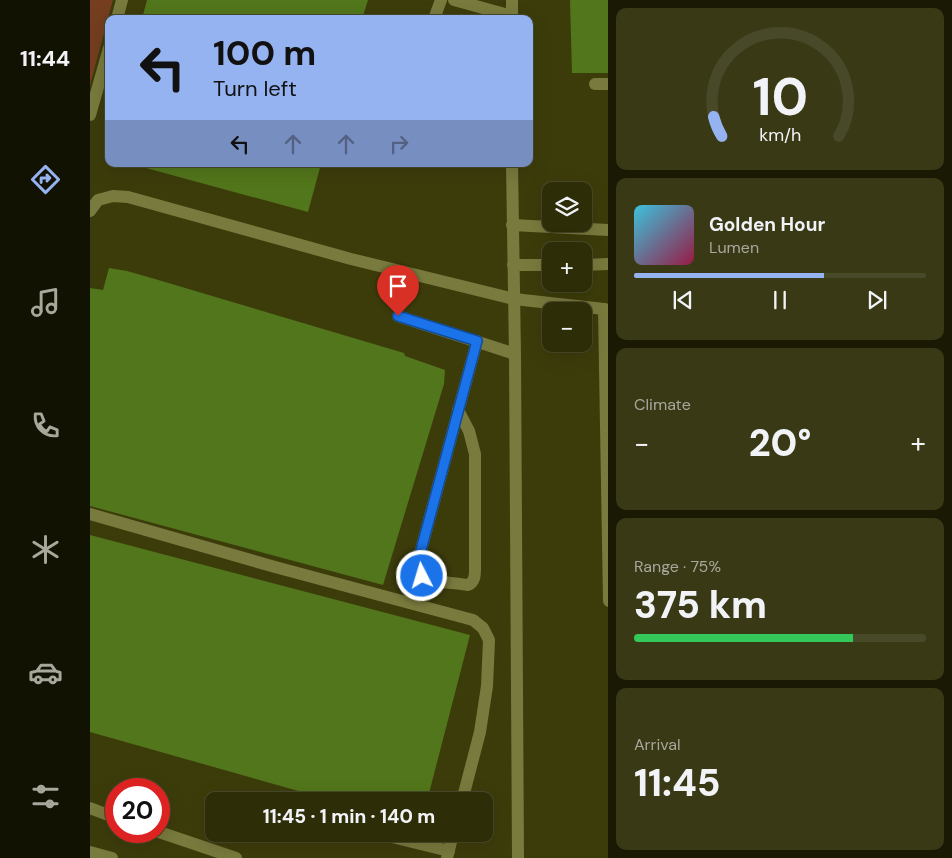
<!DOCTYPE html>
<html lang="en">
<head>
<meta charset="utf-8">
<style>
	body { margin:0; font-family:"DM Sans",sans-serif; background:#393916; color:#f1f3f6; height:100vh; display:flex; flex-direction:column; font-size:19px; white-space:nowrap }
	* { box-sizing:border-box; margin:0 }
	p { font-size:16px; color:#a7a89c }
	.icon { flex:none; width:28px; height:28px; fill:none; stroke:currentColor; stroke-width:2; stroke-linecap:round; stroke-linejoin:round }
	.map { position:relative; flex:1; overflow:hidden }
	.panel { display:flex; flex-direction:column; gap:8px; padding:8px; background:#191904; width:344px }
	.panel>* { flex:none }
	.top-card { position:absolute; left:15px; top:15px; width:428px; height:152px; border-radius:10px; box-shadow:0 5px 20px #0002,0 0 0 1px #484929; background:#95b2f1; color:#111; overflow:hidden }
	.fabs { position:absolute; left:452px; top:182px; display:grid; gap:10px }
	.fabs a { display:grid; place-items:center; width:50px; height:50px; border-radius:10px; background:#2d2d08; box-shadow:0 5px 20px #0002,0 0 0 1px #484929; font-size:25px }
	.speed { position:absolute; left:15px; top:778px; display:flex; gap:10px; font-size:25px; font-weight:700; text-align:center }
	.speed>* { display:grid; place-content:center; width:65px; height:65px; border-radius:50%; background:#2d2d08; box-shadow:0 5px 20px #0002,0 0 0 1px #484929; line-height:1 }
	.speed .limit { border:8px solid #d22; background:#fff; color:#111 }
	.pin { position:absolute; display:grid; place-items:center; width:42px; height:42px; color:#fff; margin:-51px -21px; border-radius:50% 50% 50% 0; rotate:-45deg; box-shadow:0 0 5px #0007 }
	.pin .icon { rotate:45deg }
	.me { position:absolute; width:55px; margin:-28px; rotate:355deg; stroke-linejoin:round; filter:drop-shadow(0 0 4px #0008) }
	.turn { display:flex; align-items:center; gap:18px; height:105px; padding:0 25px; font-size:22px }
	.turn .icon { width:65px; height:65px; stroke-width:2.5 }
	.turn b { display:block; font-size:35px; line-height:42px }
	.lanes { display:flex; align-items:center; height:48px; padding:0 25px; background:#0003; justify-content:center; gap:25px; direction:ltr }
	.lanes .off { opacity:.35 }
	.big { font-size:38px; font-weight:800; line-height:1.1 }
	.panel .tile { flex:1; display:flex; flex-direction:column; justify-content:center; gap:8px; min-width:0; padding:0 18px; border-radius:10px; background:#393916 }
	.panel .dial { align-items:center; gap:0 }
	.dial svg { height:130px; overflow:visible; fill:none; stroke:#484929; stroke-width:7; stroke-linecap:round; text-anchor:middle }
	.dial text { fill:#f1f3f6; stroke:none }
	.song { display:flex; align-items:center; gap:15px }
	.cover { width:60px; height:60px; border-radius:8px; background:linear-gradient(135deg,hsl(190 70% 55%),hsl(340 70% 35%)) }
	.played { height:5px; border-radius:2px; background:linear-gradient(90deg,#95b2f1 65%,#484929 65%) }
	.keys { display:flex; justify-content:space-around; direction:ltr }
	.heat { display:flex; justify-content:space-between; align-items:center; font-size:28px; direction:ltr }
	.charge { height:8px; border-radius:4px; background:linear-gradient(90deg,#34c759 75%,#484929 0) }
	.trip { position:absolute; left:115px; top:792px; width:288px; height:50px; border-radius:10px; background:#2d2d08; box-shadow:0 5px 20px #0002,0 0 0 1px #484929; font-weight:800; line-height:50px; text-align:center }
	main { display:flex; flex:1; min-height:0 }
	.tab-bar { display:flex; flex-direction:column; width:90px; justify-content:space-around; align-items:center; background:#121203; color:#a7a89c }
	.tab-bar .icon { width:35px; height:35px }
	.tab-bar .current { color:#95b2f1 }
	.tab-bar b { font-size:22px; color:#f1f3f6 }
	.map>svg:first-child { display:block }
	.green { fill:#743e1f }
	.building { fill:#52761b }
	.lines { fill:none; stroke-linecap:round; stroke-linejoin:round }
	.minor { stroke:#797a3d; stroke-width:12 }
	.route-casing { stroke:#114b97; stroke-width:12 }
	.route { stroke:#1a73e8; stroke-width:9 }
</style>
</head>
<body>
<main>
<nav class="tab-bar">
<b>11:44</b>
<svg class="icon current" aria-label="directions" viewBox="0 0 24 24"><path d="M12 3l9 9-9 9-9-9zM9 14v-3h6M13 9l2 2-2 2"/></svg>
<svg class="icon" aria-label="music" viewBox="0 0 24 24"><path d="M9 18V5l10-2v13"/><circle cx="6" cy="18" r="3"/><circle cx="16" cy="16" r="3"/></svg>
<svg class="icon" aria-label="phone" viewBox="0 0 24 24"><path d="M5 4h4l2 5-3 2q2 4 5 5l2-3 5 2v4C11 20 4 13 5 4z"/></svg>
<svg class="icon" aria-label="climate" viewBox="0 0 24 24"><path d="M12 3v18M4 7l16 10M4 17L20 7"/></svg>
<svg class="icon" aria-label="car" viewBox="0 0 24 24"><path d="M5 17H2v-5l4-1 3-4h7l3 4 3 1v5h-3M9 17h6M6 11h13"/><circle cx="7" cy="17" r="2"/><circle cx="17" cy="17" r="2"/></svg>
<svg class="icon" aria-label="filters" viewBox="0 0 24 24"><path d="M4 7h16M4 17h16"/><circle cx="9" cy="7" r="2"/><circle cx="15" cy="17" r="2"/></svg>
</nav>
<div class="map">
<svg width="519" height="858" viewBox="0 0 519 858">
	<rect width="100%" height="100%" fill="#3c3c0b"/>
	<path class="green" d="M0 0H23L0 85Z"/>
	<g class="building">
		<path d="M57 0H278L272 19H52Z"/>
		<path d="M480 0H519V73H482Z"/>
		<path d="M57 164H231L218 212 56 168Z"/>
		<path d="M19 268 37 271 65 279 314 353 315 356 355 370 354 384 293 585 0 506V288L13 290Z"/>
		<path d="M0 535 380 635 337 801H244L0 732Z"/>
	</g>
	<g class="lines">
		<g class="minor">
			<path d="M364 0 422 16"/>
			<path d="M27 19 32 0"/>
			<path d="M344 19 351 0"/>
			<path d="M422 19V0"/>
			<path d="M505 84H519"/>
			<path d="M0 115 19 48"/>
			<path d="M422 164 425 354 428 858"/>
			<path d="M0 211 8 200 23 196 38 197 261 259 424 299 514 309 519 310"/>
			<path d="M422 225 519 230"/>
			<path d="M423 265H461"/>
			<path d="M494 265 519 264"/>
			<path d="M514 309 519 601"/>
			<path d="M308 316 425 354"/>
			<path d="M368 410 379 431 385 454V568C385 575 385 582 378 585 368 583 339 582 332 576 328 573 328 569 327 565L387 341"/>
			<path d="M0 514 185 567 383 620 393 628 399 640 397 686 390 732 372 801"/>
			<path d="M0 808 26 818"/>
			<path d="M66 831 146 858"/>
			<path d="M302 837 359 851"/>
			<path d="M0 852 22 858"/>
			<path d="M357 858 363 834"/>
		</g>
	</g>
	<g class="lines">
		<defs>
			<path id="route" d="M308 316 387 341 327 565 328 571 332 576"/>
		</defs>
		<use href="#route" class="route-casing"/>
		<use href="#route" class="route"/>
	</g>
</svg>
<div class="fabs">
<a><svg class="icon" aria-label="layers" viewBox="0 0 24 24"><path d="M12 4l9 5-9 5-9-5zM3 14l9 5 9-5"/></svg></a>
<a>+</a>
<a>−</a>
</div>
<div class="speed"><div class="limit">20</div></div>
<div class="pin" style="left:308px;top:316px;background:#d93025"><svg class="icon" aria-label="arrive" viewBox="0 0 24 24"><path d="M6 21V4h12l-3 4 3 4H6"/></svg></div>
<svg class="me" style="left:332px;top:576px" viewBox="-20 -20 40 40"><circle r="17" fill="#1a73e8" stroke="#fff" stroke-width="3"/><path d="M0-11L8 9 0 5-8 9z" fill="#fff"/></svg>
<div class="trip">11:45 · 1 min · 140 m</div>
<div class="top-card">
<div class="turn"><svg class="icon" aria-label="left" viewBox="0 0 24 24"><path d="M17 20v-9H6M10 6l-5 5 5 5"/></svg><div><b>100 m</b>Turn left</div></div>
<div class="lanes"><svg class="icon" aria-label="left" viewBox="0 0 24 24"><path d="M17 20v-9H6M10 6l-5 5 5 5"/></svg><svg class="icon off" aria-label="ahead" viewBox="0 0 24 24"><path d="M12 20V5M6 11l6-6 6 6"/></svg><svg class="icon off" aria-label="ahead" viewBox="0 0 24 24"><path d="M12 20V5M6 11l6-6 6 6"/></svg><svg class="icon off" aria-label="right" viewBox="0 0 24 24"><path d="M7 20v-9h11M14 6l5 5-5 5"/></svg></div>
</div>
</div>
<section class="panel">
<div class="tile dial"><svg viewBox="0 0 100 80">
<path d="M14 69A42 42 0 1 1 86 69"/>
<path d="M14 69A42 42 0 0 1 9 57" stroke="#95b2f1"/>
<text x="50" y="56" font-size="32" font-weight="700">10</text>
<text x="50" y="72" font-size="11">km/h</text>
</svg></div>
<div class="tile">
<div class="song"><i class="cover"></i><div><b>Golden Hour</b><p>Lumen</p></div></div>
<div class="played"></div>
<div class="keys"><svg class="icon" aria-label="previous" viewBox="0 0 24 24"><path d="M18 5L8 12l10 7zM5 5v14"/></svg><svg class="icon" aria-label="pause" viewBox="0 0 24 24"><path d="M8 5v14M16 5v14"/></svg><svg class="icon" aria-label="next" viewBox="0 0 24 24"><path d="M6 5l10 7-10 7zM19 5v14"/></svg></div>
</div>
<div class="tile"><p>Climate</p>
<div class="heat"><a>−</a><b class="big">20°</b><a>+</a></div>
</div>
<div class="tile"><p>Range · 75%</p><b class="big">375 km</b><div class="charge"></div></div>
<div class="tile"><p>Arrival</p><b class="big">11:45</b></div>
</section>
</main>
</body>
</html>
